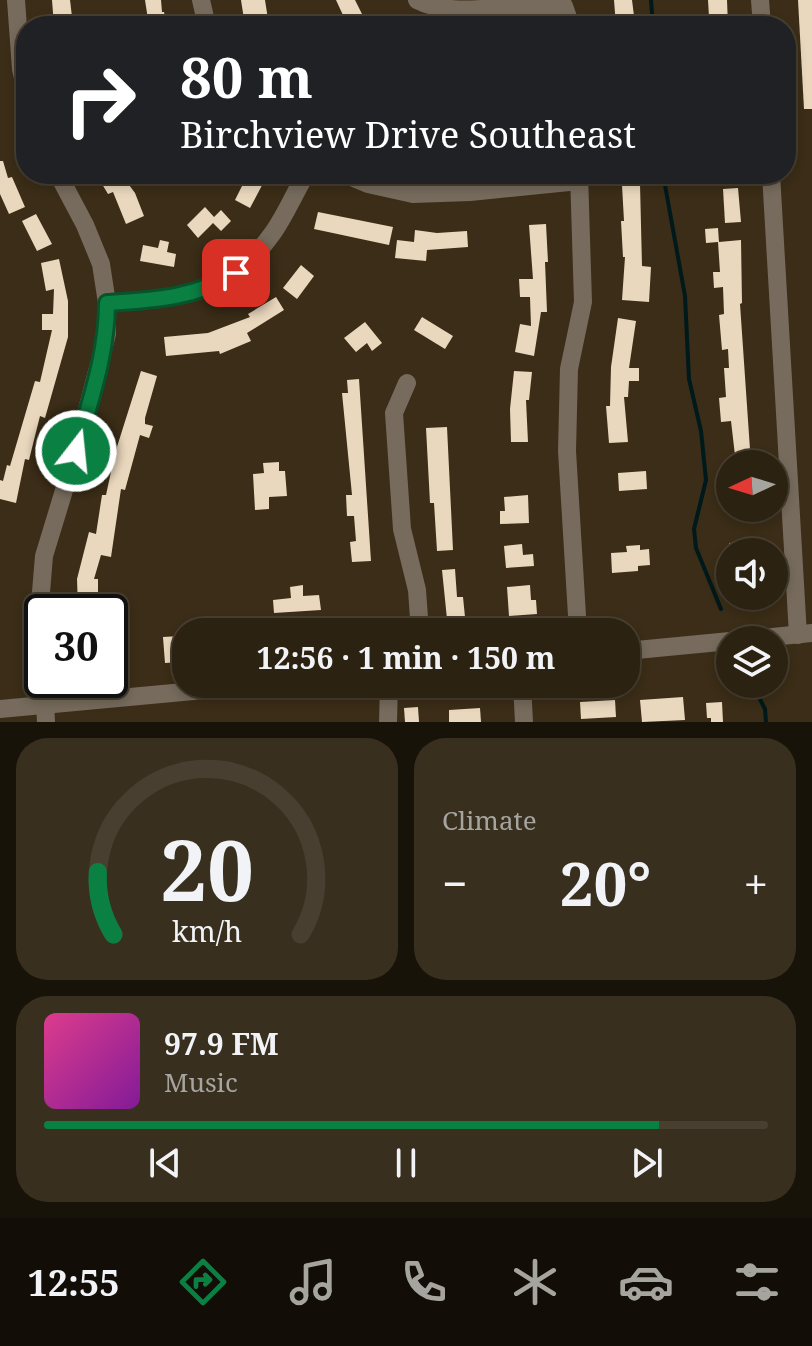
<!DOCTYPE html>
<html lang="en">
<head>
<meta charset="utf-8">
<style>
	body { margin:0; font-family:"Noto Serif",serif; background:#382f1f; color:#f1f3f6; height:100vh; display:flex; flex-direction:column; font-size:30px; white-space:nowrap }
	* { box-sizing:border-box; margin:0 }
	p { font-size:26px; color:#a6a49f }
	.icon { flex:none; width:44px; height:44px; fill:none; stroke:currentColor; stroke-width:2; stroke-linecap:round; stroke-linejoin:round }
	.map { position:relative; height:722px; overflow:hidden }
	.details { display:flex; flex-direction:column; gap:16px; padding:16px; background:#181309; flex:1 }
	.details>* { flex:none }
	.banner { position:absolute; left:16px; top:16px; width:780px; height:168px; border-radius:32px; box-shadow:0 4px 12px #0003,0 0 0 2px #483f31; background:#202124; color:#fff; overflow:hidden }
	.needle { width:52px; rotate:266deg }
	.tools { position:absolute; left:716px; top:450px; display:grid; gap:16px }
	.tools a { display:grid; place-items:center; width:72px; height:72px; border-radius:50%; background:#2c2211; box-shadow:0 4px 12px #0003,0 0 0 2px #483f31; font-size:40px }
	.speed { position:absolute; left:24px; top:594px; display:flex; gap:16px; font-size:40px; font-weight:700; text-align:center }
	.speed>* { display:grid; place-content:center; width:104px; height:104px; border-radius:50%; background:#2c2211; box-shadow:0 4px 12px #0003,0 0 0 2px #483f31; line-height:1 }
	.speed .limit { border:4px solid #111; border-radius:12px; background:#fff; color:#111 }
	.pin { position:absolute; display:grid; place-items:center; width:68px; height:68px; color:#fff; margin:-34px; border-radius:16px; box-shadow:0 4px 12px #0006 }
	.me { position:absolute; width:88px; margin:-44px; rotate:16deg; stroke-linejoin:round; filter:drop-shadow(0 0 6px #0008) }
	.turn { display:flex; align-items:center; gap:28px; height:168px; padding:0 32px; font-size:36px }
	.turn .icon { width:104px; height:104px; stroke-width:2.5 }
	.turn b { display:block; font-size:56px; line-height:68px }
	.big { font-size:60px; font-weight:700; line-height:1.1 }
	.details .tile { flex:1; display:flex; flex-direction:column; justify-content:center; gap:12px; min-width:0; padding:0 28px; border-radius:32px; background:#382f1f }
	.details .dial { align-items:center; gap:0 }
	.dial svg { height:208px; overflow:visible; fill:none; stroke:#483f31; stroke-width:7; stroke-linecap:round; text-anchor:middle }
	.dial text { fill:#f1f3f6; stroke:none }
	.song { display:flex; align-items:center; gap:24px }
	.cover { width:96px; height:96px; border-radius:12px; background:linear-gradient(135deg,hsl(330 70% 55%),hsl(290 70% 35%)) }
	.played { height:8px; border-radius:4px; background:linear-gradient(90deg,#0b8043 85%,#483f31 85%) }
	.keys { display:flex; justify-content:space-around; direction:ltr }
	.heat { display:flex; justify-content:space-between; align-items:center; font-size:44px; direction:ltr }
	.details .tiles { flex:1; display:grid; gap:16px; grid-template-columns:1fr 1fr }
	.tile:last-child { grid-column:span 2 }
	.trip { position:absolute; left:172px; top:618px; width:468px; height:80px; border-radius:32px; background:#2c2211; box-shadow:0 4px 12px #0003,0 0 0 2px #483f31; font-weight:700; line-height:80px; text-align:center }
	.menu { display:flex; height:128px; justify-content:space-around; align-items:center; background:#120e07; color:#a6a49f }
	.menu .icon { width:56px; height:56px }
	.menu .selected { color:#0b8043 }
	.menu b { font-size:36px; color:#f1f3f6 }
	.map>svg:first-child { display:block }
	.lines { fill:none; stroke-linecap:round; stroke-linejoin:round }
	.stream { stroke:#00191b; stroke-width:4 }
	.building { fill:#ead8be }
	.minor { stroke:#766b5c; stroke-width:18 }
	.route-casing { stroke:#07532c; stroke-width:20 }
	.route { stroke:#0b8043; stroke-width:14 }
</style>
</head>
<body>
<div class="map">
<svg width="812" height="722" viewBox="0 0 812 722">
	<rect width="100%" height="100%" fill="#3b2d17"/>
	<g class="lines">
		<g class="stream">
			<path d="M651 0 653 26"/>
			<path d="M663 174 685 296 689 379 701 431 706 480 694 529 696 548 721 609"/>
			<path d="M752 684 765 709 766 722"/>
		</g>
	</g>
	<g class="building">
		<path d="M52 0H70L73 25 54 26Z"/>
		<path d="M145 0H161L162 12H164L167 26H149Z"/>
		<path d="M241 0H265L269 26H245Z"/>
		<path d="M336 0H355L368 26H348Z"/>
		<path d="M614 0H632L634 16 626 17V26H616Z"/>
		<path d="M708 0H727L728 26H705V17H709Z"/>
		<path d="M798 0H812V109H804Z"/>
		<path d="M0 161H3L8 178 12 177 25 207 9 214 0 194Z"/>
		<path d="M96 174H121L135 193 144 216 126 224 113 192 108 194Z"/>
		<path d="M248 174H268L250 208 235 200Z"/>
		<path d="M640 184 642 266 651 267 649 302 622 300 625 257H623L621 221H624L622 185Z"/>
		<path d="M738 188 741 222 725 223 723 189Z"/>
		<path d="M205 207 214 217 221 210 231 221 221 231 213 223 198 238 187 225Z"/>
		<path d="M318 212 393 227 389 245 314 229Z"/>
		<path d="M36 214 52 244 37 251 22 221Z"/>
		<path d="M546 224 548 262H545L547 312H541L534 356 515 352 520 324 531 326 530 297H520L519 279H533L529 225Z"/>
		<path d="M718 228 719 242 741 240 742 303 740 304 751 464H736L731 421 721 422 719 398 726 397 724 368H729L728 349 722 350 719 315 724 314 723 287 714 288 713 272H720L718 242 706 243 705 229Z"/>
		<path d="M415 230 437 233 467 231 468 247 427 250 426 261 395 258 397 240 414 242Z"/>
		<path d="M160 240 169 242 167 252 176 254 174 267 140 261 143 245 158 248Z"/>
		<path d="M59 259 68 301V337L45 418 40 416 29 460 25 459 16 503 0 499V480L3 481 7 465 10 466 35 381 40 382 52 330H42V314H53L54 289 46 291 41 263Z"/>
		<path d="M301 265 314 276 297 299 283 288Z"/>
		<path d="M276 297 284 310 247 333 251 341 220 354 219 351 166 356 164 337 208 333 250 317 248 314Z"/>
		<path d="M422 317 453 336 445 349 414 330Z"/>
		<path d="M618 318 636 321 629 368H639V381H629L628 397H624L628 442 609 443 606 406H610L611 367Z"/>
		<path d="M365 322 382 343 372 351 367 343 356 352 344 338Z"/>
		<path d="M141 371 157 376 145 418V424L153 426 149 438 140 435 125 490 121 489 111 557 101 555 94 579H98V596L92 597 93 607 78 608 77 579 89 532 96 534 102 495H106L115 453Z"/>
		<path d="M514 371 532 372 529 400H526L528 442H511L510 409Z"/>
		<path d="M359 379 371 561 352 562 350 542 356 541 354 516H347L346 495H352L342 393H348L347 380Z"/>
		<path d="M447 427 453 550 437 551 434 503H430L426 428Z"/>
		<path d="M279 462V471H285L287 496 269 497V509L255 510 253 474 264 473 263 463Z"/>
		<path d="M646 471 647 489 619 491 618 473Z"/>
		<path d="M528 495 529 523 500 524V511H505L504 497Z"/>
		<path d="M762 541V552H730L729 543Z"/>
		<path d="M522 544 523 555 533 554 534 566 506 568 504 546Z"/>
		<path d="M640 545V550L649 549 650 565 638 566V571L612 573 611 553 627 552 626 546Z"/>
		<path d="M455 569 457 597H463L465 617 447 619 442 570Z"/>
		<path d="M303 585V596L319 595 321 610 274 613 273 600 291 598 290 587Z"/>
		<path d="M530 585 531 600H536L537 614 509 616 507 587Z"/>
		<path d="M393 616 395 632H382L381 617Z"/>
		<path d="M226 619 227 632H208L207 620Z"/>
		<path d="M180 636 182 662 165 663 163 637Z"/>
		<path d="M683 697 685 720 642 722 640 700Z"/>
		<path d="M615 700 616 717 581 719 580 702Z"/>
		<path d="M722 702 723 722H711V718H707L706 703Z"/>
		<path d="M418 707 419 722H405L404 708Z"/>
		<path d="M480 708 481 722H449V710Z"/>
	</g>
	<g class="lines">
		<g class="minor">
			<path d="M16 0 21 69 26 91"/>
			<path d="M201 0 207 26"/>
			<path d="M417 0C456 21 519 0 564 6L571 26"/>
			<path d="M760 0 762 26"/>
			<path d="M344 174 368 184 413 194 470 192 579 181"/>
			<path d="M771 174 798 635"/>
			<path d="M107 303C179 298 226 298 272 234 285 216 294 194 306 174"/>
			<path d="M407 383 394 413 402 529 417 590 420 632"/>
			<path d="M578 632 567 451 569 369 583 302 579 174"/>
			<path d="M742 640 812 633"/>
			<path d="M626 651 730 641"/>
			<path d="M42 656 39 616 44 556 76 451 107 334V303L101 264 85 225 58 174"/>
			<path d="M44 680 46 722"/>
			<path d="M522 684 524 722"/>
			<path d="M0 709 270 684"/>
			<path d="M388 722 389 684"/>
		</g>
	</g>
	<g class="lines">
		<defs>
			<path id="route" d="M76 451C90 401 107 354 107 303 153 300 196 298 236 273"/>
		</defs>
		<use href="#route" class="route-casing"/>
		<use href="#route" class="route"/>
	</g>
</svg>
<div class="tools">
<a><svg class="needle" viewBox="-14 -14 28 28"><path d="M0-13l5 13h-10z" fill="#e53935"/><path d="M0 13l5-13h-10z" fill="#a6a49f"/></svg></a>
<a><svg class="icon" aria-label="sound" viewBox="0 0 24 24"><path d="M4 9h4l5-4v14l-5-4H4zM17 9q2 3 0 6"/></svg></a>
<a><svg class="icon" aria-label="layers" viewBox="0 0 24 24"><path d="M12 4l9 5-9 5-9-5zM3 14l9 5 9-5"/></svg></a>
</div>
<div class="speed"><div class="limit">30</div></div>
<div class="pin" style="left:236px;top:273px;background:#d93025"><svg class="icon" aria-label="arrive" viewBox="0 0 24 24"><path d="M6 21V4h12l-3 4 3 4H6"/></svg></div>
<svg class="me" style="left:76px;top:451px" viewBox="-20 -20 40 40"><circle r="17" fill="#0b8043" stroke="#fff" stroke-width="3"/><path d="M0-11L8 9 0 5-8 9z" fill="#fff"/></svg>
<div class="trip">12:56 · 1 min · 150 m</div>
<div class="banner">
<div class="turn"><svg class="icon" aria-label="right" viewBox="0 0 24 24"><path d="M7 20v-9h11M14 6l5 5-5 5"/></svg><div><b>80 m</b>Birchview Drive Southeast</div></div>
</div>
</div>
<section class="details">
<div class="tiles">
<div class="tile dial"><svg viewBox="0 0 100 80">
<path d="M14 69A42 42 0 1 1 86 69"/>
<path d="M14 69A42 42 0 0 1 8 45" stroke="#0b8043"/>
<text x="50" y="56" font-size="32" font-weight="700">20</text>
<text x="50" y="72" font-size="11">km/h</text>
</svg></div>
<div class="tile"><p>Climate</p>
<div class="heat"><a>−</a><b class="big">20°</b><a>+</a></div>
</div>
<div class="tile">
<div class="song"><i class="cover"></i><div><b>97.9 FM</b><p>Music</p></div></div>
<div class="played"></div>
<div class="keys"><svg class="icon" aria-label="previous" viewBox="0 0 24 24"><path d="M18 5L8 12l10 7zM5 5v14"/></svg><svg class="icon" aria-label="pause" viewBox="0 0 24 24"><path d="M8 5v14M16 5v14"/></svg><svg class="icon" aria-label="next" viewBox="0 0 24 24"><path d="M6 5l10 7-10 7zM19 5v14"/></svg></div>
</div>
</div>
</section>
<nav class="menu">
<b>12:55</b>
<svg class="icon selected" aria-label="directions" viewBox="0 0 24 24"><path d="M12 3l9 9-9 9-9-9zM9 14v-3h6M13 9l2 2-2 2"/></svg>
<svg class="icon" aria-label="music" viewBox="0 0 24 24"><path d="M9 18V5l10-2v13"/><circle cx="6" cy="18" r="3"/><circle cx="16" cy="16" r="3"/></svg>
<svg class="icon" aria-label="phone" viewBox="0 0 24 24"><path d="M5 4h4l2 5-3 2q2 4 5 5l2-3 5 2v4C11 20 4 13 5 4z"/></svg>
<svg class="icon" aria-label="climate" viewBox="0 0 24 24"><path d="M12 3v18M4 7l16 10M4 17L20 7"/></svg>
<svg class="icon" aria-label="car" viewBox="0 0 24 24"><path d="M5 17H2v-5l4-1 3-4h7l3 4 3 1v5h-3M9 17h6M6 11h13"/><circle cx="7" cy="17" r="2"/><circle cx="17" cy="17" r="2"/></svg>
<svg class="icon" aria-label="filters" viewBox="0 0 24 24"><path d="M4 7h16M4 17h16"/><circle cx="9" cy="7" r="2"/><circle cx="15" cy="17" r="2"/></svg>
</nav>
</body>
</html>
